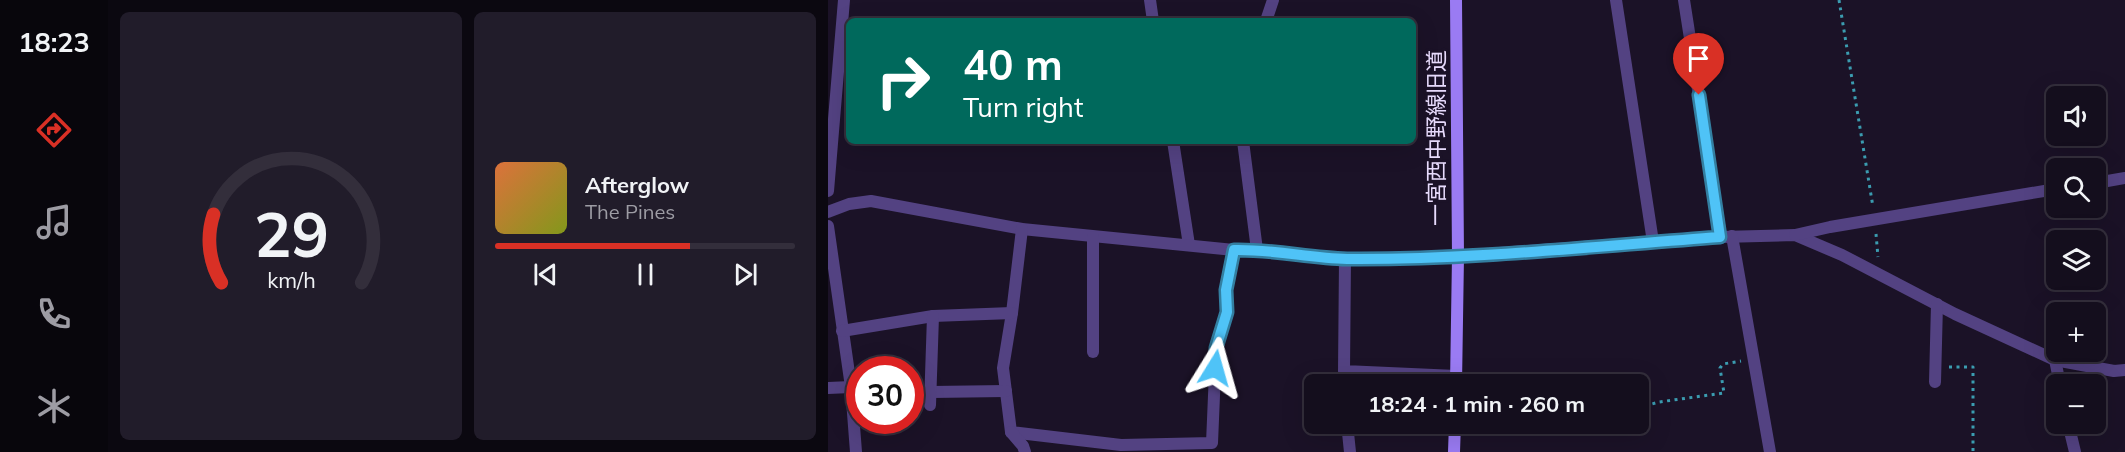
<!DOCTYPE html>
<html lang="en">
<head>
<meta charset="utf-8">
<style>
	body { margin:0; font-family:Mulish,"Noto Sans JP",sans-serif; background:#211c2a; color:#f1f3f6; height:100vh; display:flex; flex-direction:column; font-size:22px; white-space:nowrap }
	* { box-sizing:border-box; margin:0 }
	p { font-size:20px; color:#9d9ca4 }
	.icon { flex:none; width:33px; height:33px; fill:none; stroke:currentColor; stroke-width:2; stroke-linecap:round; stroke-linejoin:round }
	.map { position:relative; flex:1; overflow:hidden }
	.drawer { display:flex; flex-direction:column; gap:12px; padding:12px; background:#0b0810; width:720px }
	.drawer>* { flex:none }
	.hud { position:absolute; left:18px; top:18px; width:570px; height:126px; border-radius:9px; box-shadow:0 6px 24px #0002,0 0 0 2px #332e3b; background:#00695c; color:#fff; overflow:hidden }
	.buttons { position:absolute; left:1218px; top:86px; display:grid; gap:12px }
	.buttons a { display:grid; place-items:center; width:60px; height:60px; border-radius:9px; background:#140e1d; box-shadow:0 6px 24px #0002,0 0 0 2px #332e3b; font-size:30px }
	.speed { position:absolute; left:18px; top:356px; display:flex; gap:12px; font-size:30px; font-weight:700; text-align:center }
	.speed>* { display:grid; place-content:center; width:78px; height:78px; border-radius:50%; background:#140e1d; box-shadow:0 6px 24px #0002,0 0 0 2px #332e3b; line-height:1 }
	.speed .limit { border:9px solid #d22; background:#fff; color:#111 }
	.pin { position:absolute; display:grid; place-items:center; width:51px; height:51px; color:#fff; margin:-62px -26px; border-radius:50% 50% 50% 0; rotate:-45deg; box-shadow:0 0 6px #0007 }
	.pin .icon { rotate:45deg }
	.me { position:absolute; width:66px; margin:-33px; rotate:8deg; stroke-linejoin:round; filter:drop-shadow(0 0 4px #0008) }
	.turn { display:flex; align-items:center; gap:21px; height:126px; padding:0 18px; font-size:27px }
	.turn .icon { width:78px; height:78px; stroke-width:2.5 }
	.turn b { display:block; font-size:42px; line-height:51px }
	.drawer .tile { flex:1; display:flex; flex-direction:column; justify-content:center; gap:9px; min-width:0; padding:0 21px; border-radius:9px; background:#211c2a }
	.drawer .dial { align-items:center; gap:0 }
	.dial svg { height:156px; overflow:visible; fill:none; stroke:#332e3b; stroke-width:7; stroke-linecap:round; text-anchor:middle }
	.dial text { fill:#f1f3f6; stroke:none }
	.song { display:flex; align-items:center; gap:18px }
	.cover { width:72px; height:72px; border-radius:9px; background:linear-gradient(135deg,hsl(20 70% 55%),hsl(70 70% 35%)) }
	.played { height:6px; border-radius:3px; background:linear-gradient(90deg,#d93025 65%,#332e3b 65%) }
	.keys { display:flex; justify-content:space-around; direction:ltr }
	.drawer .tiles { flex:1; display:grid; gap:12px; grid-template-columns:repeat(2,1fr) }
	.trip { position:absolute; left:476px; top:374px; width:345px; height:60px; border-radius:9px; background:#140e1d; box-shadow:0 6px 24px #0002,0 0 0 2px #332e3b; font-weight:700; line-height:60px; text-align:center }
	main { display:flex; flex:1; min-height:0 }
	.tab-bar { display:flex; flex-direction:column; width:108px; justify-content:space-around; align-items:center; background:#08060c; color:#9d9ca4 }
	.tab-bar .icon { width:42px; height:42px }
	.tab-bar .selected { color:#d93025 }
	.tab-bar b { font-size:27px; color:#f1f3f6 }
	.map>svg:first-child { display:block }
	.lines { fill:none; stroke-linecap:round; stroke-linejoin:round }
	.path { stroke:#3b9cb0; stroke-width:3; stroke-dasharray:3 4.5; stroke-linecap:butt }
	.street { stroke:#534282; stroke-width:12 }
	.secondary { stroke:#9a7bf3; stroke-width:12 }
	.route-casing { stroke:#337fa1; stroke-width:15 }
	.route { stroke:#4fc3f7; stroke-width:10 }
	.labels { text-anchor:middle; stroke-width:6; stroke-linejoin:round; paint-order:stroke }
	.street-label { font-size:22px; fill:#e7dbfc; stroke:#1b1227 }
</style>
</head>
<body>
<main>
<nav class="tab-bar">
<b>18:23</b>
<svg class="icon selected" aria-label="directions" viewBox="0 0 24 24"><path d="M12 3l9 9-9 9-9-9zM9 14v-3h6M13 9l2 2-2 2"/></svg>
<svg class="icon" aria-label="music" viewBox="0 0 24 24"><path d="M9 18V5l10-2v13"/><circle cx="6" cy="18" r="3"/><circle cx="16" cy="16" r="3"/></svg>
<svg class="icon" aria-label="phone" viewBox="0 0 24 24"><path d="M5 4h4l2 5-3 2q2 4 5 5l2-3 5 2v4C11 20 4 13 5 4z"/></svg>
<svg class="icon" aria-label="climate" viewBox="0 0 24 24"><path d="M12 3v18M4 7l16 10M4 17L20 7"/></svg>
</nav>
<section class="drawer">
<div class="tiles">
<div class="tile dial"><svg viewBox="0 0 100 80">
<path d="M14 69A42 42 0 1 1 86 69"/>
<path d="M14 69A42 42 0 0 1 10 34" stroke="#d93025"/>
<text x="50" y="56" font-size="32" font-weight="700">29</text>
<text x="50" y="72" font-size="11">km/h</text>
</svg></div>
<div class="tile">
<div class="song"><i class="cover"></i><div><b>Afterglow</b><p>The Pines</p></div></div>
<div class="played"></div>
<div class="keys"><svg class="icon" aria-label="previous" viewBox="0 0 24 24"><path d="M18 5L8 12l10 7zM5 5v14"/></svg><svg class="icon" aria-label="pause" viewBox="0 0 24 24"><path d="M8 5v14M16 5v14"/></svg><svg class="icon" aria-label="next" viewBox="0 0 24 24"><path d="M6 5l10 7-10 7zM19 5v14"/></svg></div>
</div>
</div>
</section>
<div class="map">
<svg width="1297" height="452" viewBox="0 0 1297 452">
	<rect width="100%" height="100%" fill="#1b1227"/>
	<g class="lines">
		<g class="path">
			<path d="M1011 0 1045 207"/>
			<path d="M1048 234 1050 257"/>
			<path d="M1121 367H1145V452"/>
			<path d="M810 408 831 402 896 393 892 368 895 364 913 361"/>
		</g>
		<g class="street">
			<path d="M322 0 325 21"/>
			<path d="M788 0 825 242"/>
			<path d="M856 0 893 237"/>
			<path d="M438 21 445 0"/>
			<path d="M345 141 361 245"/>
			<path d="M415 141 429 250"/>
			<path d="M1268 183 1297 178"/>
			<path d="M0 191 16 0"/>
			<path d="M0 212 21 204 43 201 194 229 406 250H429L517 259 630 256 893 237 967 235 1014 255 1127 314 1227 360 1286 371 1297 370"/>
			<path d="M0 226 23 387 28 452"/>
			<path d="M194 229 184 313 175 368 183 432 293 445 384 443 388 348 399 312 398 290 406 250"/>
			<path d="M967 235 1002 227 1228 189"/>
			<path d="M904 236 942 452"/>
			<path d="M517 259 516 371 628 376"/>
			<path d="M14 331 105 316 184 313"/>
			<path d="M265 352V237"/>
			<path d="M1227 360 1232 384"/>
			<path d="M1107 382 1109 304"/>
			<path d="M0 388 23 387"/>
			<path d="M103 392 178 391"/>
			<path d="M102 405 105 316"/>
			<path d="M519 423 522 452"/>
			<path d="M1240 423 1247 452"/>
			<path d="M183 432 195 446 197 452"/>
		</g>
		<g class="secondary">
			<path d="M628 384 630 256 628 0"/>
			<path d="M626 452 627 423"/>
		</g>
	</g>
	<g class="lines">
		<defs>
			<path id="route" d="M387 368 388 348 399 312 398 290 406 250C444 249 481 258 519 259 643 260 769 246 892 237L871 95"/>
		</defs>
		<use href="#route" class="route-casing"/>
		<use href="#route" class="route"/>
	</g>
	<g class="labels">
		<g class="street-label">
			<text transform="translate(608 138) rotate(-90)" y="8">一宮西中野線旧道</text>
		</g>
	</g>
</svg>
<div class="buttons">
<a><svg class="icon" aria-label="sound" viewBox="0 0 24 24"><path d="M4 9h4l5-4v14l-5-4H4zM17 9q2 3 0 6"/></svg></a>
<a><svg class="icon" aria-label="search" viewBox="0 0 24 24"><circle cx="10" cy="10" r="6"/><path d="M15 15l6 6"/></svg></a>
<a><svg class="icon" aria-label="layers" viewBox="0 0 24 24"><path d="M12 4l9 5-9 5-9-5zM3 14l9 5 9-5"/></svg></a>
<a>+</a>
<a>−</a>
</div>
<div class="speed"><div class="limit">30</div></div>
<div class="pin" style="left:871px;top:95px;background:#d93025"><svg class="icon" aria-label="arrive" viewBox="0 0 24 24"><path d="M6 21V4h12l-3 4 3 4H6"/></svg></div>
<svg class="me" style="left:387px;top:368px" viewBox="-20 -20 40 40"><path d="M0-17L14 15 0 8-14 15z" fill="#4fc3f7" stroke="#fff" stroke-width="4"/></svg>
<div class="trip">18:24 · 1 min · 260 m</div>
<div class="hud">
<div class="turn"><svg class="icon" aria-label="right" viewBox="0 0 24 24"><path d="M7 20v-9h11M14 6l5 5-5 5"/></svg><div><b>40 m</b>Turn right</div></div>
</div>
</div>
</main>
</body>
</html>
